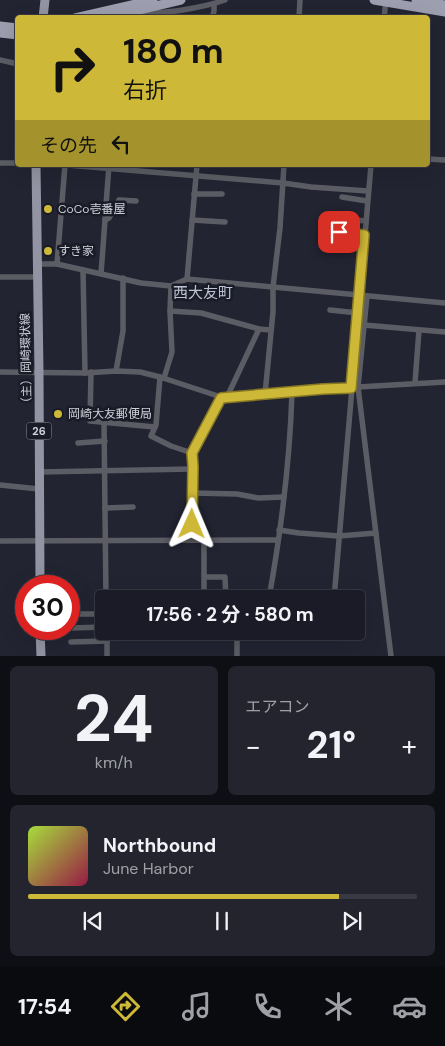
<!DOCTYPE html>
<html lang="ja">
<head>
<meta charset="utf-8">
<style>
	body { margin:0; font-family:"DM Sans","Noto Sans JP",sans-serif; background:#23242e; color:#f1f3f6; height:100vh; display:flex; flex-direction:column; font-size:19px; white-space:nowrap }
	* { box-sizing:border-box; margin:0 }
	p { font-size:16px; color:#9fa1a7 }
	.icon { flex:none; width:28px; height:28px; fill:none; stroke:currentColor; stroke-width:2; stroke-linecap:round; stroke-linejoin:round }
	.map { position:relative; height:656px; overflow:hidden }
	.panel { display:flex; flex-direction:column; gap:10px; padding:10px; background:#0e0f15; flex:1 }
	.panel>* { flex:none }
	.banner { position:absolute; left:15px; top:15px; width:415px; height:152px; border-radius:5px; box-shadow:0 5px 20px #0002,0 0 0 1px #383943; background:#ceb837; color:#111; overflow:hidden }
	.speed { position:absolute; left:15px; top:575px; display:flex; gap:10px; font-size:25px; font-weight:700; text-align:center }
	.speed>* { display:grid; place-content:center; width:65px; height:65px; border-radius:50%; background:#1a1b26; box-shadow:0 5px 20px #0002,0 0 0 1px #383943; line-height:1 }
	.speed .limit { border:8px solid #d22; background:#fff; color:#111 }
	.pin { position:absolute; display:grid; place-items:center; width:42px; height:42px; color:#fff; margin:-21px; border-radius:10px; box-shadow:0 2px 8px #0006 }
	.me { position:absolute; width:55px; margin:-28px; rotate:1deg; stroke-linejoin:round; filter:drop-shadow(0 0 4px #0008) }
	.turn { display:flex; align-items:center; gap:18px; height:105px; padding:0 25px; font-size:22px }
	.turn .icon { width:65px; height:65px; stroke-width:2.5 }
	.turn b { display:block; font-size:35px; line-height:42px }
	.then { display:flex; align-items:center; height:48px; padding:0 25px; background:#0003; gap:10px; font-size:19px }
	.big { font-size:38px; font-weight:700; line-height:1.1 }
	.panel .tile { flex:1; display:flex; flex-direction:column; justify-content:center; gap:8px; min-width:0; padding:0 18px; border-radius:8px; background:#23242e }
	.panel .dial { align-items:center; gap:0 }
	.dial b { font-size:65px; line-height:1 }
	.song { display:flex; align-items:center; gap:15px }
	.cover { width:60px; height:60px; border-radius:8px; background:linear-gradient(135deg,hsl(80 70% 55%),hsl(340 70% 35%)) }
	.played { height:5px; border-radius:2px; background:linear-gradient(90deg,#ceb837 80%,#383943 80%) }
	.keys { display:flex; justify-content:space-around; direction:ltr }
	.heat { display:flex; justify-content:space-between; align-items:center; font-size:28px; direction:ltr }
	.panel .tiles { flex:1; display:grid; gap:10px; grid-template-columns:1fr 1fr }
	.tile:last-child { grid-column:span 2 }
	.trip { position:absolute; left:95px; top:590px; width:270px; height:50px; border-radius:5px; background:#1a1b26; box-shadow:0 5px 20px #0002,0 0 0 1px #383943; font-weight:700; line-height:50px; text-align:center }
	.dock { display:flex; height:80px; justify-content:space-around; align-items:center; background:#0a0b0f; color:#9fa1a7 }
	.dock .icon { width:35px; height:35px }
	.dock .selected { color:#ceb837 }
	.dock b { font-size:22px; color:#f1f3f6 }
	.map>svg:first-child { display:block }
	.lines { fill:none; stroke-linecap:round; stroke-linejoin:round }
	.minor { stroke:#5c5d64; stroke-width:5.5 }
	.primary { stroke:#9294a3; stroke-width:9 }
	.trunk { stroke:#9d9fb0; stroke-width:9 }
	.route-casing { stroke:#867824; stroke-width:12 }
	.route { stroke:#ceb837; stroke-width:9 }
	.poi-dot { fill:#ceb837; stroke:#191b27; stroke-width:2 }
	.labels { text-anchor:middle; stroke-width:5; stroke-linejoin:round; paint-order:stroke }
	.shield { fill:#191b27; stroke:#999aa4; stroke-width:1 }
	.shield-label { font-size:11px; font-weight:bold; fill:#d0d1da }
	.poi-label { font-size:12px; fill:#d0d1da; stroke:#191b27; text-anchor:start }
	.street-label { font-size:12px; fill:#d0d1da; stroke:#191b27 }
	.quarter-label { font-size:15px; fill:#bfc2d4; stroke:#191b27 }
</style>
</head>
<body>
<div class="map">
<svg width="445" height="656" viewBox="0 0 445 656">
	<rect width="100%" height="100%" fill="#222432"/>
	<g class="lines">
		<g class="minor">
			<path d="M139 10C154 18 208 6 225 0"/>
			<path d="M212 18 214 11V4"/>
			<path d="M299 18 300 0"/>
			<path d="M384 18 386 0"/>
			<path d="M0 60 18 64"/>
			<path d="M428 159 445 160"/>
			<path d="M0 163H18"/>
			<path d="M67 165 283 183 311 187 368 191"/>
			<path d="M194 194H222"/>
			<path d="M342 197 367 201"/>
			<path d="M344 219 366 221"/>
			<path d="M105 220 109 218 119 200 136 201"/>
			<path d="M192 220 225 222"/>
			<path d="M339 232 365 235"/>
			<path d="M330 247 363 249"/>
			<path d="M37 264H57L141 283 171 286 187 279 445 303"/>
			<path d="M57 264 65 165"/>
			<path d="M83 270 85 373"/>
			<path d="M101 273C104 238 106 202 109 166"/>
			<path d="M0 277H38"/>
			<path d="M187 279 197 165"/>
			<path d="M367 296 358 387 391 656"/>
			<path d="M330 310 358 313"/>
			<path d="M170 311 201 313 259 329 270 330"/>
			<path d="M364 325 445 332"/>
			<path d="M116 371 123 331V278"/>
			<path d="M0 372 85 373 116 371 140 372 160 377 221 397 323 389 445 382"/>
			<path d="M91 372 90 421 155 427"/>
			<path d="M160 377 156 425 151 436 171 446 192 453"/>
			<path d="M164 378 172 352 170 311 171 286"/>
			<path d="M415 383 419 330"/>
			<path d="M265 394 273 312V287L280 228 284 165"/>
			<path d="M227 397 259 329"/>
			<path d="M104 422 106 599"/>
			<path d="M78 443 105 441"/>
			<path d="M39 472 192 469"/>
			<path d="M0 485 39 489"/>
			<path d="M192 493 237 494 258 498 284 497"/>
			<path d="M105 508 133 507"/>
			<path d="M279 530 299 533 339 536 376 533"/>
			<path d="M192 540V493L193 466 192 453 221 397"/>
			<path d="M204 540V599"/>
			<path d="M0 541 278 540"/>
			<path d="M205 577H225L226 599"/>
			<path d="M269 598 311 599"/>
			<path d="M246 599 269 598C281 531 290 460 292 392"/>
			<path d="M334 599 371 165"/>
			<path d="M77 614H104"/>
			<path d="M70 628 104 627"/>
			<path d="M107 631V656"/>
			<path d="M237 631V656"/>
			<path d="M71 642 107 641"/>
		</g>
		<g class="primary">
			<path d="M43 18 45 0"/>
			<path d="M36 165 39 372 40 586"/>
			<path d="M40 629 41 656"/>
		</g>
		<g class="trunk">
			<path d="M374 0 445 12"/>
			<path d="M416 0 445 5"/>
			<path d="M75 18 153 0"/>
			<path d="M105 18 181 0"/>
			<path d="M0 26 18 28"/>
			<path d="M0 33 18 35"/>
		</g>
	</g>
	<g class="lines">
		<defs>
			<path id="route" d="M192 524 193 466 192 453 221 398 323 389 351 388 364 235 339 232"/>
		</defs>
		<use href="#route" class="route-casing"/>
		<use href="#route" class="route"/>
	</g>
	<g class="poi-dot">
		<circle cx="48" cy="209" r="5"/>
		<circle cx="48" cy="251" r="5"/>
		<circle cx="58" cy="414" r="5"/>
	</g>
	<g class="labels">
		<rect class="shield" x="26.5" y="422.5" width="25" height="17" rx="4"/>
		<g class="shield-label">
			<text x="39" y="435">26</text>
		</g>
		<g class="poi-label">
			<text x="58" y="213">CoCo壱番屋</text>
			<text x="58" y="255">すき家</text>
			<text x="68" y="418">岡崎大友郵便局</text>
		</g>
		<g class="street-label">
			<text transform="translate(26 361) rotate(-91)" y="4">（主）岡崎環状線</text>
		</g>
		<g class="quarter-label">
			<text x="203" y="298">西大友町</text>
		</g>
	</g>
</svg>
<div class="speed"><div class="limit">30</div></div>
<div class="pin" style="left:339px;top:232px;background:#d93025"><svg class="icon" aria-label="arrive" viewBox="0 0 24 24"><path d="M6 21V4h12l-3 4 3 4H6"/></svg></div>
<svg class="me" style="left:192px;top:524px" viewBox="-20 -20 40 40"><path d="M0-17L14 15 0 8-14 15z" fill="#ceb837" stroke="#fff" stroke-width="4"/></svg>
<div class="trip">17:56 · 2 分 · 580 m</div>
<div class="banner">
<div class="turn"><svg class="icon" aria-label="right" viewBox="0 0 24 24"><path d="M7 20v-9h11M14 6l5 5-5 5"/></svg><div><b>180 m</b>右折</div></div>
<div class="then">その先<svg class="icon" aria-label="left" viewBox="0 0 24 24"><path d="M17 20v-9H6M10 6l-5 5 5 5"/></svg></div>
</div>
</div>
<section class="panel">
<div class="tiles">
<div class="tile dial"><b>24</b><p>km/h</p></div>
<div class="tile"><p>エアコン</p>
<div class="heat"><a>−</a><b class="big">21°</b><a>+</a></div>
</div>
<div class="tile">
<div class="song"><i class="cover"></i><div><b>Northbound</b><p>June Harbor</p></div></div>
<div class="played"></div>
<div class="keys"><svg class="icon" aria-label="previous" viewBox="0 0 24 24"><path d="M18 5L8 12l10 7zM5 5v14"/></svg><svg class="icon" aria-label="pause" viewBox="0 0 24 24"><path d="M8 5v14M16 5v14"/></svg><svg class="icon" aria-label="next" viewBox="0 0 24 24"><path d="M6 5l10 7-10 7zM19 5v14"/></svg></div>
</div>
</div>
</section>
<nav class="dock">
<b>17:54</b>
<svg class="icon selected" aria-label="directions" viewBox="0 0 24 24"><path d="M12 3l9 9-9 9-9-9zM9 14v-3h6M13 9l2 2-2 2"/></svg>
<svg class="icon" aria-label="music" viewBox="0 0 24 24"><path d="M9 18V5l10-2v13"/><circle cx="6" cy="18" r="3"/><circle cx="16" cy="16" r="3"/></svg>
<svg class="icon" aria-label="phone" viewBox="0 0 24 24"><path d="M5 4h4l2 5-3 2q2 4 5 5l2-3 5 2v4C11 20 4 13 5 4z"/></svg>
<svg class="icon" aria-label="climate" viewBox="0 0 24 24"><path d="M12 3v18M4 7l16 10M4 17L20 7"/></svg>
<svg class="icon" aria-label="car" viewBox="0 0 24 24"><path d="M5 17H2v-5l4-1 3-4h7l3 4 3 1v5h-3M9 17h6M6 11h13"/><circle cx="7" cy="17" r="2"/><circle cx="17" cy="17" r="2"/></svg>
</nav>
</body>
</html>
